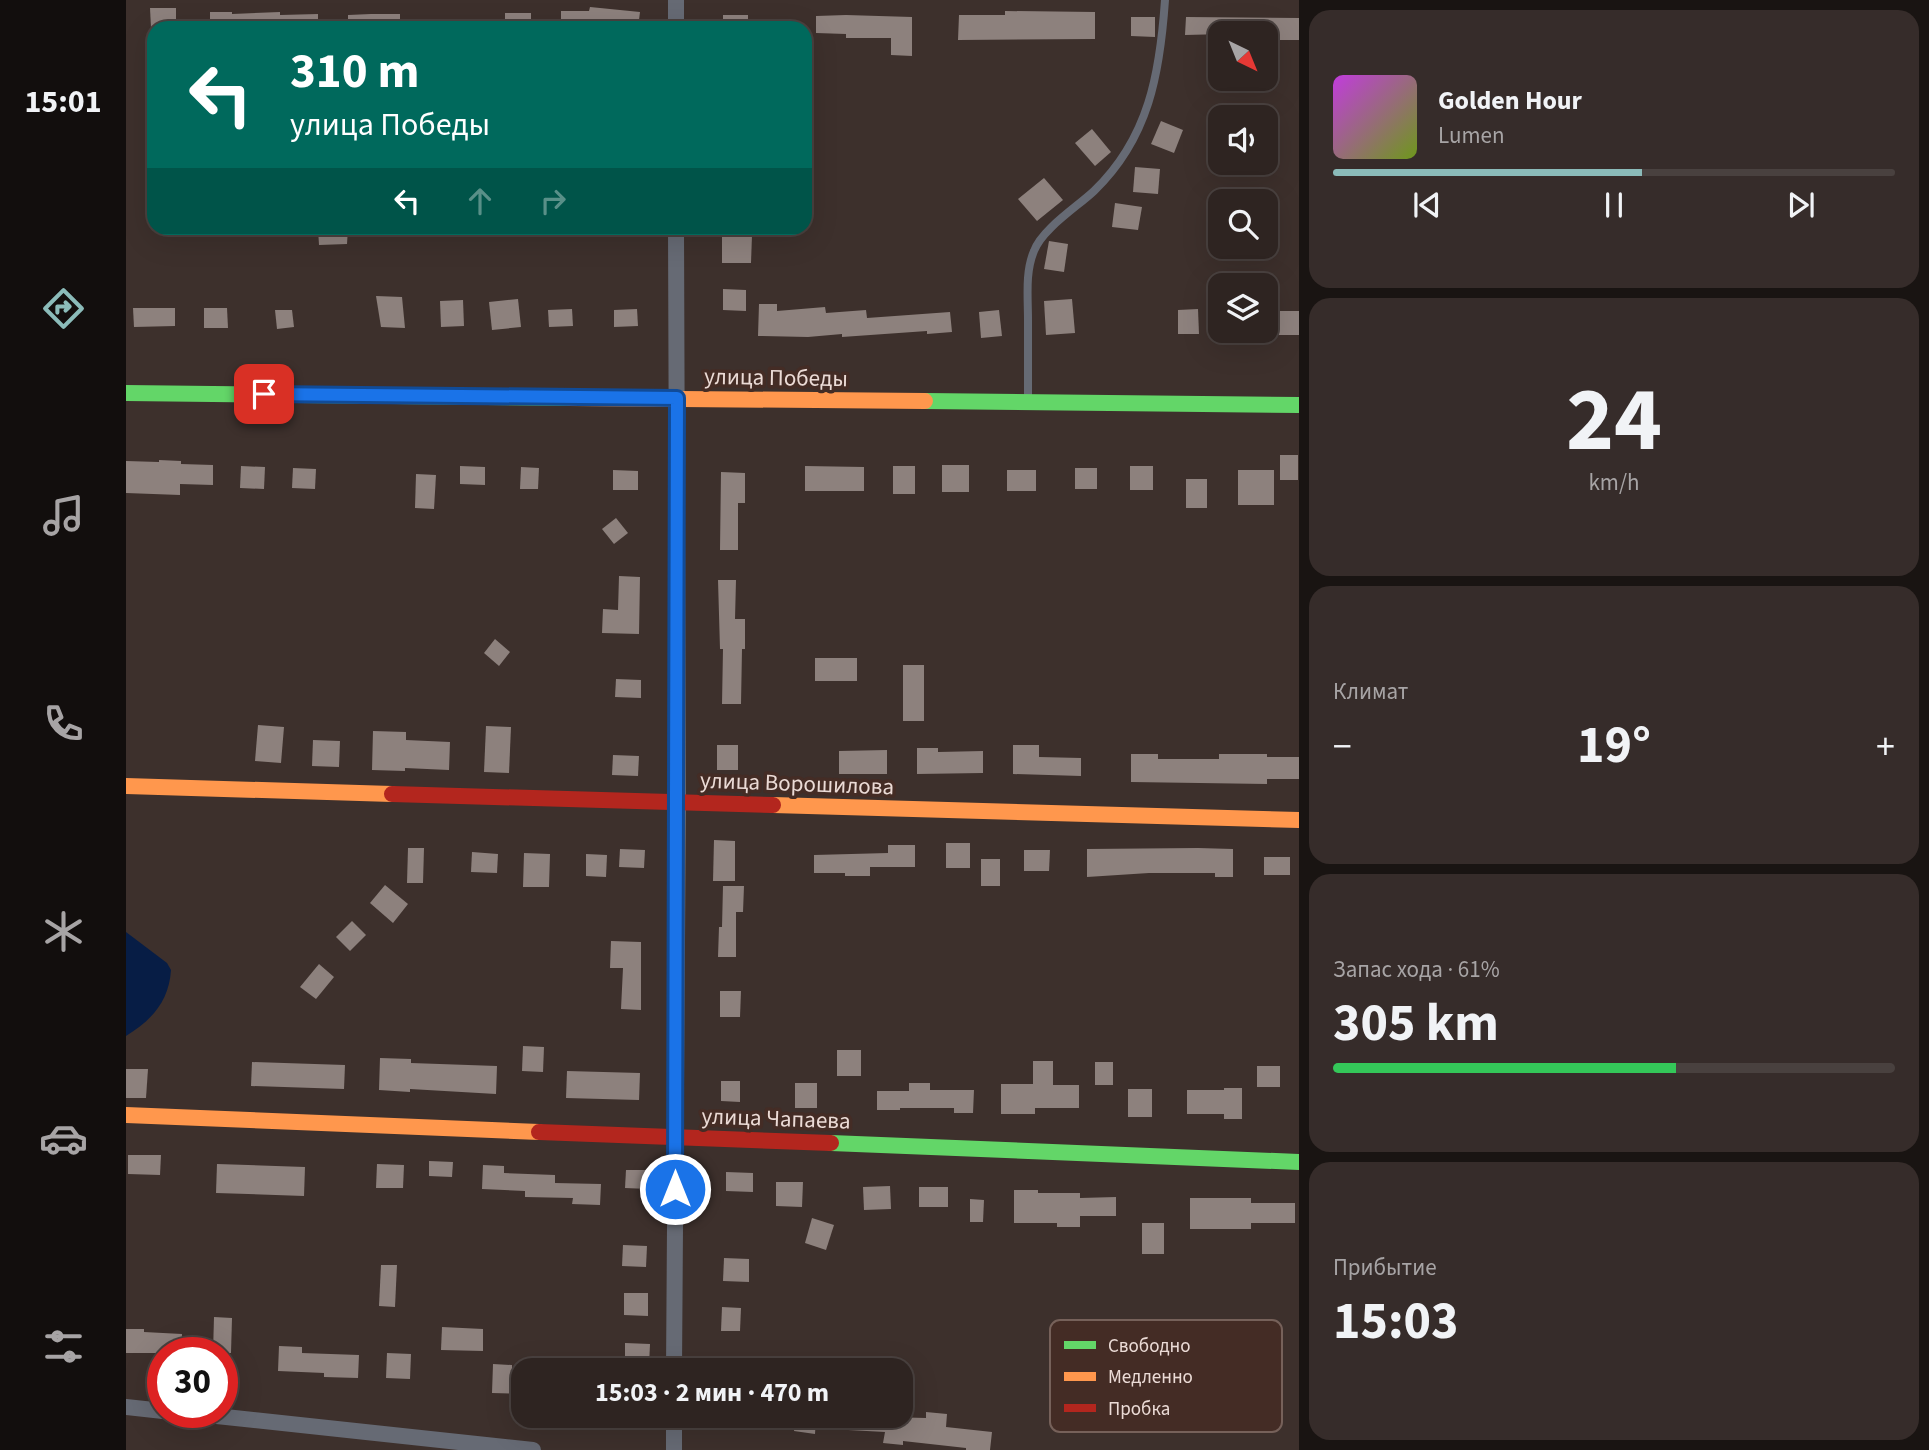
<!DOCTYPE html>
<html lang="ru">
<head>
<meta charset="utf-8">
<style>
	body { margin:0; font-family:"Source Sans 3",sans-serif; background:#362c2a; color:#f1f3f6; height:100vh; display:flex; flex-direction:column; font-size:26px; white-space:nowrap }
	* { box-sizing:border-box; margin:0 }
	p { font-size:23px; color:#a7a4a5 }
	.icon { flex:none; width:38px; height:38px; fill:none; stroke:currentColor; stroke-width:2; stroke-linecap:round; stroke-linejoin:round }
	.map { position:relative; flex:1; overflow:hidden }
	.drawer { display:flex; flex-direction:column; gap:10px; padding:10px; background:#191412; width:630px }
	.drawer>* { flex:none }
	.guide { position:absolute; left:21px; top:21px; width:665px; height:214px; border-radius:21px; box-shadow:0 7px 28px #0002,0 0 0 2px #49413f; background:#00695c; color:#fff; overflow:hidden }
	.needle { width:46px; rotate:137deg }
	.tools { position:absolute; left:1082px; top:21px; display:grid; gap:14px }
	.tools a { display:grid; place-items:center; width:70px; height:70px; border-radius:14px; background:#2e2421; box-shadow:0 7px 28px #0002,0 0 0 2px #49413f; font-size:35px }
	.speed { position:absolute; left:21px; top:1337px; display:flex; gap:14px; font-size:35px; font-weight:700; text-align:center }
	.speed>* { display:grid; place-content:center; width:91px; height:91px; border-radius:50%; background:#2e2421; box-shadow:0 7px 28px #0002,0 0 0 2px #49413f; line-height:1 }
	.speed .limit { border:10px solid #d22; background:#fff; color:#111 }
	.pin { position:absolute; display:grid; place-items:center; width:60px; height:60px; color:#fff; margin:-30px; border-radius:14px; box-shadow:0 4px 10px #0006 }
	.me { position:absolute; width:77px; margin:-38px; rotate:0deg; stroke-linejoin:round; filter:drop-shadow(0 0 5px #0008) }
	.turn { display:flex; align-items:center; gap:24px; height:147px; padding:0 28px; font-size:32px }
	.turn .icon { width:91px; height:91px; stroke-width:2.5 }
	.turn b { display:block; font-size:49px; line-height:60px }
	.lanes { display:flex; align-items:center; height:66px; padding:0 28px; background:#0003; justify-content:center; gap:35px; direction:ltr }
	.lanes .off { opacity:.35 }
	.big { font-size:52px; font-weight:700; line-height:1.1 }
	.drawer .widget { flex:1; display:flex; flex-direction:column; justify-content:center; gap:10px; min-width:0; padding:0 24px; border-radius:21px; background:#362c2a }
	.drawer .dial { align-items:center; gap:0 }
	.dial b { font-size:91px; line-height:1 }
	.song { display:flex; align-items:center; gap:21px }
	.cover { width:84px; height:84px; border-radius:10px; background:linear-gradient(135deg,hsl(290 70% 55%),hsl(80 70% 35%)) }
	.played { height:7px; border-radius:4px; background:linear-gradient(90deg,#8bbbb9 55%,#49413f 55%) }
	.keys { display:flex; justify-content:space-around; direction:ltr }
	.heat { display:flex; justify-content:space-between; align-items:center; font-size:38px; direction:ltr }
	.charge { height:10px; border-radius:5px; background:linear-gradient(90deg,#34c759 61%,#49413f 0) }
	.trip { position:absolute; left:385px; top:1358px; width:402px; height:70px; border-radius:21px; background:#2e2421; box-shadow:0 7px 28px #0002,0 0 0 2px #49413f; font-weight:700; line-height:70px; text-align:center }
	main { display:flex; flex:1; min-height:0 }
	.tab-bar { display:flex; flex-direction:column; width:126px; justify-content:space-around; align-items:center; background:#120e0d; color:#a7a4a5 }
	.tab-bar .icon { width:49px; height:49px }
	.tab-bar .current { color:#8bbbb9 }
	.tab-bar b { font-size:32px; color:#f1f3f6 }
	.map>svg:first-child { display:block }
	.water { fill:#071d45 }
	.building { fill:#8d817d }
	.lines { fill:none; stroke-linecap:round; stroke-linejoin:round }
	.lane { stroke:#666a74; stroke-width:8 }
	.street { stroke:#666a74; stroke-width:16 }
	.fast { stroke:#63d668; stroke-width:16 }
	.slow { stroke:#ff974d; stroke-width:16 }
	.jam { stroke:#b3261e; stroke-width:16 }
	.route-casing { stroke:#114b97; stroke-width:18 }
	.route { stroke:#1a73e8; stroke-width:12 }
	.labels { text-anchor:middle; stroke-width:7; stroke-linejoin:round; paint-order:stroke }
	.street-label { font-size:23px; fill:#ebdbd6; stroke:#442c25 }
	.key { fill:#442c25; stroke:#76615a; stroke-width:2 }
	.key-label { font-size:19px; fill:#ebdbd6 }
</style>
</head>
<body>
<main>
<nav class="tab-bar">
<b>15:01</b>
<svg class="icon current" aria-label="directions" viewBox="0 0 24 24"><path d="M12 3l9 9-9 9-9-9zM9 14v-3h6M13 9l2 2-2 2"/></svg>
<svg class="icon" aria-label="music" viewBox="0 0 24 24"><path d="M9 18V5l10-2v13"/><circle cx="6" cy="18" r="3"/><circle cx="16" cy="16" r="3"/></svg>
<svg class="icon" aria-label="phone" viewBox="0 0 24 24"><path d="M5 4h4l2 5-3 2q2 4 5 5l2-3 5 2v4C11 20 4 13 5 4z"/></svg>
<svg class="icon" aria-label="climate" viewBox="0 0 24 24"><path d="M12 3v18M4 7l16 10M4 17L20 7"/></svg>
<svg class="icon" aria-label="car" viewBox="0 0 24 24"><path d="M5 17H2v-5l4-1 3-4h7l3 4 3 1v5h-3M9 17h6M6 11h13"/><circle cx="7" cy="17" r="2"/><circle cx="17" cy="17" r="2"/></svg>
<svg class="icon" aria-label="filters" viewBox="0 0 24 24"><path d="M4 7h16M4 17h16"/><circle cx="9" cy="7" r="2"/><circle cx="15" cy="17" r="2"/></svg>
</nav>
<div class="map">
<svg width="1173" height="1450" viewBox="0 0 1173 1450">
	<rect width="100%" height="100%" fill="#3d302c"/>
	<path class="water" d="M0 932 41 963 45 970C43 1001 26 1020 0 1036Z"/>
	<g class="building">
		<path d="M464 7 514 12 512 28H435V11H463Z"/>
		<path d="M24 8H50V28H25Z"/>
		<path d="M879 11 969 12V39L832 40 833 15H879Z"/>
		<path d="M84 12H106V14L154 12V15L192 14V28H84Z"/>
		<rect x="379" y="13" width="26" height="15"/>
		<path d="M245 14H274V28H222V15Z"/>
		<rect x="597" y="15" width="25" height="13"/>
		<path d="M720 15 786 17V56L765 55V38H720V34L690 33V16Z"/>
		<path d="M1005 17H1029V37L1005 36Z"/>
		<path d="M1060 17 1173 18V40H1139V33L1059 35Z"/>
		<path d="M1035 121 1057 130 1048 153 1025 144Z"/>
		<path d="M966 129 985 152 969 166 949 143Z"/>
		<path d="M1009 167 1034 169 1032 194 1007 192Z"/>
		<path d="M918 178 937 200 911 221 892 199Z"/>
		<path d="M989 203 1016 207 1012 230 986 227Z"/>
		<path d="M192 228H222L221 244 193 245Z"/>
		<path d="M596 235H626L625 263H596Z"/>
		<path d="M923 241 942 244 938 272 918 269Z"/>
		<path d="M597 289 620 290V311L597 310Z"/>
		<path d="M250 296 276 297 279 328 255 327Z"/>
		<path d="M392 299 395 327 366 330 363 302Z"/>
		<path d="M946 299 949 333 920 335 918 301Z"/>
		<path d="M337 300 338 326 315 327 314 301Z"/>
		<path d="M633 304H651V311L699 307 700 313 740 310 741 318 824 312 826 332 801 334V331L716 337V334L682 337 632 336Z"/>
		<path d="M7 308H49V326L8 327Z"/>
		<path d="M78 308H101L102 328H78Z"/>
		<path d="M446 309 447 326 423 327 422 310Z"/>
		<path d="M511 309 512 326 488 327V310Z"/>
		<path d="M1072 309 1073 334H1052V310Z"/>
		<path d="M149 310H166L168 327 151 329Z"/>
		<path d="M873 310 876 336 855 338 853 312Z"/>
		<rect x="1152" y="311" width="21" height="24"/>
		<rect x="1154" y="455" width="18" height="25"/>
		<path d="M33 460 55 461V464L87 465V485L54 484V495L0 493V461L33 462Z"/>
		<rect x="816" y="465" width="27" height="27"/>
		<path d="M115 466 139 467 138 489 114 488Z"/>
		<path d="M334 466 359 467V485L334 484Z"/>
		<path d="M679 466 738 467V491H679Z"/>
		<rect x="767" y="466" width="22" height="28"/>
		<rect x="1004" y="466" width="23" height="24"/>
		<path d="M395 467 413 468 412 489H394Z"/>
		<path d="M167 468 190 469 189 489 166 488Z"/>
		<rect x="949" y="468" width="22" height="21"/>
		<path d="M487 470 512 471V490H487Z"/>
		<rect x="881" y="470" width="29" height="21"/>
		<rect x="1112" y="470" width="36" height="35"/>
		<path d="M595 472 619 473V503H612V550H594Z"/>
		<path d="M290 474 310 475 308 509 289 508Z"/>
		<rect x="1060" y="479" width="21" height="29"/>
		<path d="M490 518 502 533 488 544 476 529Z"/>
		<path d="M493 576 514 577 513 634 476 633 477 609 492 610Z"/>
		<path d="M592 580H610L609 619H619V649H616L615 704H596L597 649H594Z"/>
		<path d="M369 639 384 652 373 666 358 653Z"/>
		<rect x="689" y="658" width="42" height="23"/>
		<rect x="777" y="665" width="21" height="56"/>
		<path d="M490 679 515 680V698L489 697Z"/>
		<path d="M132 725 158 727 155 763 129 761Z"/>
		<path d="M360 726 385 727 383 773 358 772Z"/>
		<path d="M247 731 280 732V740L324 742 323 770 279 768V771L246 770Z"/>
		<path d="M187 740 214 741 213 767 186 766Z"/>
		<rect x="591" y="745" width="21" height="25"/>
		<path d="M887 745H913V757L955 758V776L887 774Z"/>
		<path d="M791 748H812V752L857 751V773L791 774Z"/>
		<path d="M761 750V774H713V751Z"/>
		<path d="M1005 754H1032V759H1093V754H1141V757H1173V779H1141V784L1005 782Z"/>
		<path d="M487 755 513 756 512 776 486 775Z"/>
		<path d="M588 840 609 841V881H587Z"/>
		<rect x="820" y="843" width="24" height="25"/>
		<path d="M762 845H789V867H744V876H719V873H688V855L762 853Z"/>
		<path d="M282 848H298L297 883H281Z"/>
		<path d="M1072 848 1107 849V877H1089V873H1023L961 877V849Z"/>
		<path d="M494 849 519 850 518 868 493 867Z"/>
		<path d="M898 850H924L923 871H898Z"/>
		<path d="M346 852 372 854 371 873 345 872Z"/>
		<path d="M398 853 424 854 423 887H397Z"/>
		<path d="M460 854 481 855 480 877 460 876Z"/>
		<rect x="1138" y="857" width="26" height="18"/>
		<rect x="855" y="859" width="19" height="27"/>
		<path d="M259 885 282 904 267 923 244 903Z"/>
		<path d="M597 886H618L617 912H610V957H592L593 927H596Z"/>
		<path d="M226 921 240 935 224 951 210 937Z"/>
		<path d="M485 941 515 942V1010L495 1009 497 968H484Z"/>
		<path d="M193 964 208 977 190 999 174 987Z"/>
		<path d="M594 991H615L614 1017H594Z"/>
		<path d="M397 1046 418 1047 417 1072 396 1071Z"/>
		<rect x="711" y="1050" width="24" height="26"/>
		<path d="M254 1058 285 1059V1063L371 1066 370 1094 284 1089V1092L253 1090Z"/>
		<path d="M907 1061H927V1085H953V1108H909V1114H875V1084H907Z"/>
		<path d="M126 1062 219 1065 218 1089 125 1086Z"/>
		<rect x="969" y="1062" width="18" height="23"/>
		<rect x="1131" y="1066" width="23" height="21"/>
		<path d="M0 1069H22L20 1098H0Z"/>
		<path d="M441 1071 514 1073 513 1100 440 1098Z"/>
		<path d="M595 1081H614V1102L595 1101Z"/>
		<rect x="669" y="1083" width="22" height="25"/>
		<path d="M783 1083H804V1090H848L847 1113H828V1108H774V1110H751V1091H783Z"/>
		<path d="M1098 1088H1116V1119H1098V1114H1061V1090H1098Z"/>
		<rect x="1002" y="1089" width="24" height="28"/>
		<path d="M2 1155H35L34 1175 2 1174Z"/>
		<path d="M303 1161 327 1162 326 1177 303 1176Z"/>
		<path d="M91 1164 179 1167 178 1196 90 1193Z"/>
		<path d="M251 1164 278 1165 277 1188H250Z"/>
		<path d="M357 1165 378 1166V1173L429 1175V1183L475 1184 474 1205 446 1204 447 1198 399 1197V1191L356 1189Z"/>
		<path d="M500 1170H523L522 1189 499 1188Z"/>
		<path d="M600 1172 627 1173V1192L600 1191Z"/>
		<path d="M650 1182H677L676 1207 650 1206Z"/>
		<path d="M764 1186 765 1209 738 1210 737 1187Z"/>
		<rect x="793" y="1187" width="29" height="20"/>
		<path d="M888 1190H912V1193H954V1198L990 1197V1216H954V1227H931V1223H888Z"/>
		<path d="M1064 1198H1125V1203H1169V1223H1125V1229H1064Z"/>
		<path d="M844 1199 858 1200 857 1222H844Z"/>
		<path d="M686 1218 708 1225 700 1250 679 1243Z"/>
		<rect x="1016" y="1223" width="22" height="31"/>
		<path d="M497 1245 521 1246 520 1267 496 1266Z"/>
		<path d="M598 1258 623 1259V1282L597 1281Z"/>
		<path d="M255 1265H271L269 1307 253 1306Z"/>
		<path d="M498 1293H522V1316L498 1315Z"/>
		<path d="M596 1307 615 1308 614 1331H595Z"/>
		<path d="M88 1317 106 1318 105 1353H87Z"/>
		<path d="M316 1327 357 1329V1351L315 1350Z"/>
		<path d="M0 1329H18V1332L56 1334 55 1353H0Z"/>
		<path d="M499 1343 524 1344 523 1366 499 1365Z"/>
		<path d="M153 1346 176 1347V1353L233 1355 232 1378 198 1377V1373L152 1371Z"/>
		<path d="M261 1353 285 1354 284 1379 260 1378Z"/>
		<path d="M367 1364 386 1365V1375L397 1376V1394L366 1393Z"/>
		<path d="M800 1412 821 1414 820 1427 866 1432 864 1450H840V1448L777 1441V1445L757 1443 759 1432 722 1430 723 1416 800 1418Z"/>
		<path d="M670 1416H690L689 1434 668 1431Z"/>
	</g>
	<g class="lines">
		<path class="lane" d="M902 400C902 374 902 347 902 320 902 297 899 272 908 251 916 229 951 207 968 191 1023 138 1034 73 1039 0"/>
		<g class="street">
			<path d="M550 0V28"/>
			<path d="M548 1370 552 802 550 228"/>
			<path d="M0 1407 37 1411"/>
			<path d="M53 1412 407 1450"/>
			<path d="M548 1450V1416"/>
		</g>
		<g class="fast">
			<path d="M0 393 444 398"/>
			<path d="M799 401 1173 405"/>
			<path d="M705 1143 1173 1162"/>
		</g>
		<g class="slow">
			<path d="M444 398 799 401"/>
			<path d="M0 786 266 794"/>
			<path d="M647 805 1173 820"/>
			<path d="M0 1115 413 1132"/>
		</g>
		<g class="jam">
			<path d="M266 794 647 805"/>
			<path d="M413 1132 705 1143"/>
		</g>
	</g>
	<g class="lines">
		<defs>
			<path id="route" d="M138 394 551 398 549 1189"/>
		</defs>
		<use href="#route" class="route-casing"/>
		<use href="#route" class="route"/>
	</g>
	<g class="labels">
		<g class="street-label">
			<text transform="translate(650 377) rotate(1)" y="8">улица Победы</text>
			<text transform="translate(671 783) rotate(2)" y="8">улица Ворошилова</text>
			<text transform="translate(650 1118) rotate(2)" y="8">улица Чапаева</text>
		</g>
	</g>
	<rect x="924" y="1320" width="232" height="112" rx="10" class="key"/>
	<rect x="938" y="1341" width="32" height="8" fill="#63d668"/>
	<rect x="938" y="1372" width="32" height="9" fill="#ff974d"/>
	<rect x="938" y="1404" width="32" height="8" fill="#b3261e"/>
	<g class="key-label">
		<text x="982" y="1352">Свободно</text>
		<text x="982" y="1383">Медленно</text>
		<text x="982" y="1415">Пробка</text>
	</g>
</svg>
<div class="tools">
<a><svg class="needle" viewBox="-14 -14 28 28"><path d="M0-13l5 13h-10z" fill="#e53935"/><path d="M0 13l5-13h-10z" fill="#a7a4a5"/></svg></a>
<a><svg class="icon" aria-label="sound" viewBox="0 0 24 24"><path d="M4 9h4l5-4v14l-5-4H4zM17 9q2 3 0 6"/></svg></a>
<a><svg class="icon" aria-label="search" viewBox="0 0 24 24"><circle cx="10" cy="10" r="6"/><path d="M15 15l6 6"/></svg></a>
<a><svg class="icon" aria-label="layers" viewBox="0 0 24 24"><path d="M12 4l9 5-9 5-9-5zM3 14l9 5 9-5"/></svg></a>
</div>
<div class="speed"><div class="limit">30</div></div>
<div class="pin" style="left:138px;top:394px;background:#d93025"><svg class="icon" aria-label="arrive" viewBox="0 0 24 24"><path d="M6 21V4h12l-3 4 3 4H6"/></svg></div>
<svg class="me" style="left:549px;top:1189px" viewBox="-20 -20 40 40"><circle r="17" fill="#1a73e8" stroke="#fff" stroke-width="3"/><path d="M0-11L8 9 0 5-8 9z" fill="#fff"/></svg>
<div class="trip">15:03 · 2 мин · 470 m</div>
<div class="guide">
<div class="turn"><svg class="icon" aria-label="left" viewBox="0 0 24 24"><path d="M17 20v-9H6M10 6l-5 5 5 5"/></svg><div><b>310 m</b>улица Победы</div></div>
<div class="lanes"><svg class="icon" aria-label="left" viewBox="0 0 24 24"><path d="M17 20v-9H6M10 6l-5 5 5 5"/></svg><svg class="icon off" aria-label="ahead" viewBox="0 0 24 24"><path d="M12 20V5M6 11l6-6 6 6"/></svg><svg class="icon off" aria-label="right" viewBox="0 0 24 24"><path d="M7 20v-9h11M14 6l5 5-5 5"/></svg></div>
</div>
</div>
<section class="drawer">
<div class="widget">
<div class="song"><i class="cover"></i><div><b>Golden Hour</b><p>Lumen</p></div></div>
<div class="played"></div>
<div class="keys"><svg class="icon" aria-label="previous" viewBox="0 0 24 24"><path d="M18 5L8 12l10 7zM5 5v14"/></svg><svg class="icon" aria-label="pause" viewBox="0 0 24 24"><path d="M8 5v14M16 5v14"/></svg><svg class="icon" aria-label="next" viewBox="0 0 24 24"><path d="M6 5l10 7-10 7zM19 5v14"/></svg></div>
</div>
<div class="widget dial"><b>24</b><p>km/h</p></div>
<div class="widget"><p>Климат</p>
<div class="heat"><a>−</a><b class="big">19°</b><a>+</a></div>
</div>
<div class="widget"><p>Запас хода · 61%</p><b class="big">305 km</b><div class="charge"></div></div>
<div class="widget"><p>Прибытие</p><b class="big">15:03</b></div>
</section>
</main>
</body>
</html>
